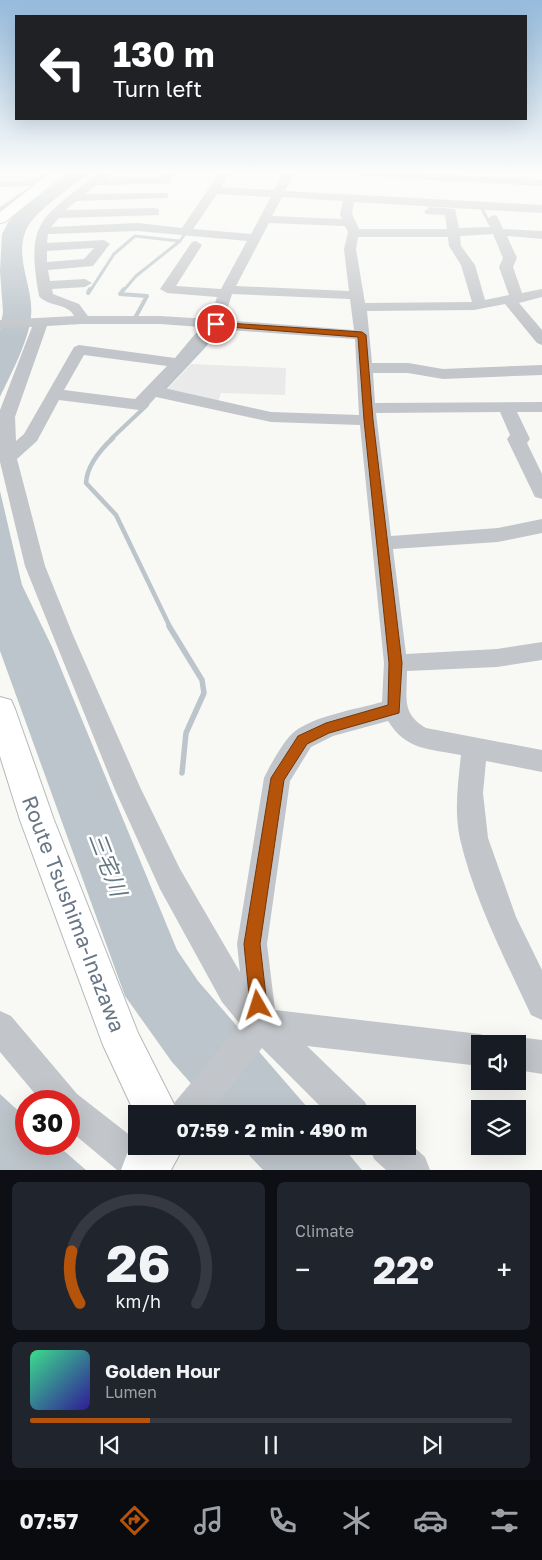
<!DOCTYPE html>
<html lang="en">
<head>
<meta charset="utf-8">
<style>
	body { margin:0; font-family:"Golos Text","Noto Sans JP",sans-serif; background:#20242c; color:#f1f3f6; height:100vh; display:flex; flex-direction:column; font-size:19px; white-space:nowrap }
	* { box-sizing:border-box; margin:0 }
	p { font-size:16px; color:#9ea1a6 }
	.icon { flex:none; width:28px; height:28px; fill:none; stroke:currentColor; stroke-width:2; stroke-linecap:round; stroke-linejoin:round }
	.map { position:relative; height:1170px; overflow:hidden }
	.side { display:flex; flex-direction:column; gap:12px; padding:12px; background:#0d0f14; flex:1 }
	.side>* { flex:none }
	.banner { position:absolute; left:15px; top:15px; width:512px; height:105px; border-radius:0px; box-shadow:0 5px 20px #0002; background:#202124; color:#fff; overflow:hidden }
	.tools { position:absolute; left:471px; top:1035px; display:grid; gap:10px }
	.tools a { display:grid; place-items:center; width:55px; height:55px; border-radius:0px; background:#171b24; box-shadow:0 5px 20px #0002; font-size:25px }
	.speed { position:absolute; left:15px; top:1090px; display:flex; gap:10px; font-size:25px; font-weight:700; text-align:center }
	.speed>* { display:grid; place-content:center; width:65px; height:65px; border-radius:50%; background:#171b24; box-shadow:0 5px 20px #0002; line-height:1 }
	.speed .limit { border:8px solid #d22; background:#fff; color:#111 }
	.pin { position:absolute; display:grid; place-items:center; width:42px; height:42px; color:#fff; margin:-21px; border:2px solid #fff; border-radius:50%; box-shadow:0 1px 5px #0007 }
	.me { position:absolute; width:55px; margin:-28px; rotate:354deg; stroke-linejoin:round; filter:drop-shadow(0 0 4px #0008) }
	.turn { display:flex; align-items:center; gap:18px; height:105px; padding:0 15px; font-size:22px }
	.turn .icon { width:65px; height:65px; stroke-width:2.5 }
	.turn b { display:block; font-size:35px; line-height:42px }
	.big { font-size:38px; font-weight:700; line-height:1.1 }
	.side .tile { flex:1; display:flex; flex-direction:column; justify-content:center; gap:8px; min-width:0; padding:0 18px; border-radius:8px; background:#20242c }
	.side .dial { align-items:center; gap:0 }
	.dial svg { height:130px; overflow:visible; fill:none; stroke:#363941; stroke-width:7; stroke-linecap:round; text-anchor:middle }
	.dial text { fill:#f1f3f6; stroke:none }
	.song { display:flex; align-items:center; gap:15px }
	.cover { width:60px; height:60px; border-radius:8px; background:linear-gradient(135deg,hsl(150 70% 55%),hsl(250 70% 35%)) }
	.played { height:5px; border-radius:2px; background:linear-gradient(90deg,#b45309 25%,#363941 25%) }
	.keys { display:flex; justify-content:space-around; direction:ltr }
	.heat { display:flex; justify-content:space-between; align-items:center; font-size:28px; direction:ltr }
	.side .tiles { flex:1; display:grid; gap:12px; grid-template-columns:1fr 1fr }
	.tile:last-child { grid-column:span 2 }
	.trip { position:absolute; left:128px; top:1105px; width:288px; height:50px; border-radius:0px; background:#171b24; box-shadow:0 5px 20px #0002; font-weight:700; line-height:50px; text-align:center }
	.dock { display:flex; height:80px; justify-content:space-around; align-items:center; background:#090b0e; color:#9ea1a6 }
	.dock .icon { width:35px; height:35px }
	.dock .current { color:#b45309 }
	.dock b { font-size:22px; color:#f1f3f6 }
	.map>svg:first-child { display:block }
	.built { fill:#e9eae9 }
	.water { fill:#bcc5cb }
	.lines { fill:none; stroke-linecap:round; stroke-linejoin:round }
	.stream-far3 { stroke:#bcc5cb; stroke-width:3 }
	.stream-far2 { stroke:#bcc5cb; stroke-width:4 }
	.stream-far1 { stroke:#bcc5cb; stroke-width:4.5 }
	.stream { stroke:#bcc5cb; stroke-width:5.5 }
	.major-casing { stroke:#b5b9bd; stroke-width:2 }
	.minor { fill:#c2c5c9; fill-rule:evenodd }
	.major { fill:#fff; fill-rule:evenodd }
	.route { fill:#b45309; stroke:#753606 }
	.labels { text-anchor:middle; stroke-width:5; stroke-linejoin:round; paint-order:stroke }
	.near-street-label { font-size:21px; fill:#687685; stroke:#fff }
	.near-water-label { font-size:22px; font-style:italic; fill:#637781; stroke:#fff }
</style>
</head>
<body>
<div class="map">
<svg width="542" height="1170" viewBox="0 0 542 1170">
	<rect width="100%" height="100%" fill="#f8f8f5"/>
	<path class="built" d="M191 364 286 368 285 395 221 393 218 402 165 392Z"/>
	<g class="water">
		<path d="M70 173H88C73 186 37 210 28 226 12 256 34 286 31 316 29 340 11 374 0 397V330L3 312 0 271 2 234 9 221 19 211Z"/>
		<path d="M0 491 22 585 52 647 177 950 198 981 313 1114H218L172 1062 125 996 0 651Z"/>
		<path d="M0 1094 26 1118V1144H56L86 1170H0Z"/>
		<path d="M247 1146H342L362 1170H263L246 1152 249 1149Z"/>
	</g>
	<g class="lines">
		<g class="stream-far3">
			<path d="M474 173V175"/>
			<path d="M32 181H37L46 173"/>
			<path d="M481 207 490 224"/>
			<path d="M0 209 35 185"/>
			<path d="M90 291 114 254 135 236 179 241"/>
			<path d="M123 291 136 276 180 241 185 234"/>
		</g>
		<g class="stream-far2">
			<path d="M124 289 120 294 147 296 135 318"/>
			<path d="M88 293 90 289"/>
			<path d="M161 392 205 345 215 328"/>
			<path d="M111 439 147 405"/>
		</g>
		<path class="stream-far1" d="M113 438C100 450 87 465 86 483L116 515 170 627"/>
		<path class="stream" d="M169 626 202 680 204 693 186 733 182 773"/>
		<defs>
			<g id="major">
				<path d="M50 173H66L5 222 0 223V212Z"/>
				<path d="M0 697 11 700 15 709 54 820 138 1033 179 1114H136V1116L103 1045 20 820 0 756Z"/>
				<path d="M136 1143V1146H184L171 1170H121L127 1154Z"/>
			</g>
		</defs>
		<use href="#major" class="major-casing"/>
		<g class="minor">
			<path d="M98 173H110L105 179 162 178 164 173H175L169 183 165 184 97 185 85 194 164 193 168 194V198L76 201 66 210 155 208 159 209V215L59 218 51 227 138 223 182 228 219 173H230L221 187 274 190 283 173H294L285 191 542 205V213L354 202 352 214 359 229H447L445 215 426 214 424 211 430 207 455 209 459 228 490 227 487 219 493 215 497 216 503 229 542 231V239L507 236 517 258 513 267 522 293 542 289V297L519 303 542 330V345L537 343 505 304 474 310 367 311 372 363H408L443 369 542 365V375L443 379 408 373H373L375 403 542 402V412H517L530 439 527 443 542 474V499L535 497 533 493 507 439 510 435 500 412 376 413 391 536 498 528 542 519V533L498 542 393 549 406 654 497 649 542 642V660L497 667 407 671C407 698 401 713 426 728L542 750V772L486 761 483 793 488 838 516 917 542 970V1020L531 1015C505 959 474 899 460 839 454 812 458 783 461 755 429 749 406 750 388 721L333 736 311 747 290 781 267 944 275 1010 480 1034 492 1038 494 1044H480V1066L307 1046 365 1102 370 1114H328L262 1048 209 1114H170L175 1102 240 1024 222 1002 160 889 115 790 25 566 0 462V410L32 327 0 328V320L74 316C68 303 48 307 39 296 25 218 42 219 98 173ZM217 194 271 197 251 234 193 229ZM282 197 343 201 340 214 342 219 272 216ZM269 223 345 226 348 232 344 249 349 291 236 286ZM138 231 247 241 221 289 176 286 202 245 196 241 192 242 160 289 167 293 217 297 210 319 160 316H88L79 304 53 294 52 289 85 287 92 283 85 279 50 281 48 270 93 266 110 244 104 240 47 243 48 234ZM493 234 503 258 499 267 509 295 485 300 475 265 461 246 460 236ZM358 237H448L449 246 461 265 472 302 365 303 356 249ZM94 248 84 259 47 262V251ZM232 294 350 299 354 330 224 320ZM82 324H160L201 327 175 358 79 345 74 347 24 434 16 441 15 417 47 326ZM215 329 355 339 359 415 271 412 164 388 203 346ZM84 355 167 366 135 399 64 390ZM156 397 271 422 360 425 384 663 382 702C357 709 314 716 294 732 284 740 269 767 264 778L237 944 240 972 180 869 140 787 73 635 45 566 17 459 37 441 59 400 139 410 145 409Z"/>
			<path d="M354 173H422L542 180V186L359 176Z"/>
			<path d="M46 180 50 181V185L0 187V181Z"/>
			<path d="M0 1011 11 1016 77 1094 136 1140V1146C150 1146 159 1157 162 1170H117L69 1130V1101H41L0 1052Z"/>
			<path d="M518 1037 542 1040V1074L518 1070V1044H506Z"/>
			<path d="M406 1140 425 1157 430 1170H386L374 1159 369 1146H406Z"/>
		</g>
		<use href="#major" class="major"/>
	</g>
	<linearGradient id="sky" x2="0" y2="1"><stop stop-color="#96bbdc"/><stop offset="0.51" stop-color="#fcfcfa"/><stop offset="1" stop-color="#fcfcfa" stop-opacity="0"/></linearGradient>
	<rect width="542" height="337" fill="url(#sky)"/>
	<path class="route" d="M213 322 362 332 366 335 373 420 402 663 399 713 329 733 307 744 284 780 260 944 267 1005 265 1011 258 1014 252 1011 250 1005 244 944 271 778 298 736 326 723 388 705 389 663 364 420 358 337 216 326H213Z"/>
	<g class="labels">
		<g class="near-street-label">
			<text transform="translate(73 914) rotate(69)" y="7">Route Tsushima-Inazawa</text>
		</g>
		<g class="near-water-label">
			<text transform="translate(108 864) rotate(69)" y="8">三宅川</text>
		</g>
	</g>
</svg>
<div class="tools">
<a><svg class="icon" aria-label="sound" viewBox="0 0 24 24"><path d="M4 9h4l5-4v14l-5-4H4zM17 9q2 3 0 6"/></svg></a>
<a><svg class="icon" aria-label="layers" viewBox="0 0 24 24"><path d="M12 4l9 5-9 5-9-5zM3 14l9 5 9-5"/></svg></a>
</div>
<div class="speed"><div class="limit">30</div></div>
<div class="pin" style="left:216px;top:324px;background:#d93025"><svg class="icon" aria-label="arrive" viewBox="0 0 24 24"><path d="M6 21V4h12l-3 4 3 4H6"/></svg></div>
<svg class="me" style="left:258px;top:1005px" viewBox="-20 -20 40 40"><path d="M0-17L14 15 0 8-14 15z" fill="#b45309" stroke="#fff" stroke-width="4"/></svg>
<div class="trip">07:59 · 2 min · 490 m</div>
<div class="banner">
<div class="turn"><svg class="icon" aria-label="left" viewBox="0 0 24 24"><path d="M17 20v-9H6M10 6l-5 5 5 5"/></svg><div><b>130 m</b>Turn left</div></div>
</div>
</div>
<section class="side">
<div class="tiles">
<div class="tile dial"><svg viewBox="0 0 100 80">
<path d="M14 69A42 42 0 1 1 86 69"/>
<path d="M14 69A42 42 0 0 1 9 37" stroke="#b45309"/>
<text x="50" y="56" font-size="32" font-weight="700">26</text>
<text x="50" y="72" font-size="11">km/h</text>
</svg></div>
<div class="tile"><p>Climate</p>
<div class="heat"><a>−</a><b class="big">22°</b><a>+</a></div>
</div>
<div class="tile">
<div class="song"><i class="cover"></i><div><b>Golden Hour</b><p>Lumen</p></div></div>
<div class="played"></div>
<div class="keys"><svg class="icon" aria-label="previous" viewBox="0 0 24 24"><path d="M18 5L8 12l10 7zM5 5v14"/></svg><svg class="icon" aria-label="pause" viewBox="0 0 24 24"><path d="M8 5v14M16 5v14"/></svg><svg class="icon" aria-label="next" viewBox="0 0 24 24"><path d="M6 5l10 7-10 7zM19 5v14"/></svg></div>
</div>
</div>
</section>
<nav class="dock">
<b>07:57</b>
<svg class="icon current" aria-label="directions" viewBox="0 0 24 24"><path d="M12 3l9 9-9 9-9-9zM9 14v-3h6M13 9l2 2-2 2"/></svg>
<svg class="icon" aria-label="music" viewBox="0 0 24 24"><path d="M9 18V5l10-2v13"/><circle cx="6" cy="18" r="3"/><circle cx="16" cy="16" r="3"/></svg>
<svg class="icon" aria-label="phone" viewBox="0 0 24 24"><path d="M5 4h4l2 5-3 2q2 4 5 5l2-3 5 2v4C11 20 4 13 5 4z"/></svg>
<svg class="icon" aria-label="climate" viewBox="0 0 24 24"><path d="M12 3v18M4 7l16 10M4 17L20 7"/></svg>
<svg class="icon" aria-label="car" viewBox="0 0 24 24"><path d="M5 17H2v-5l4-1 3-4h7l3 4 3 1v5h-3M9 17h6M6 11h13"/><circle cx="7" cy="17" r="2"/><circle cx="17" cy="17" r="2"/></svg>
<svg class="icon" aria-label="filters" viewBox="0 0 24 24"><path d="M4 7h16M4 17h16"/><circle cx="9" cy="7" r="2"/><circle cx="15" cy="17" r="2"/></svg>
</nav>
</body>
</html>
